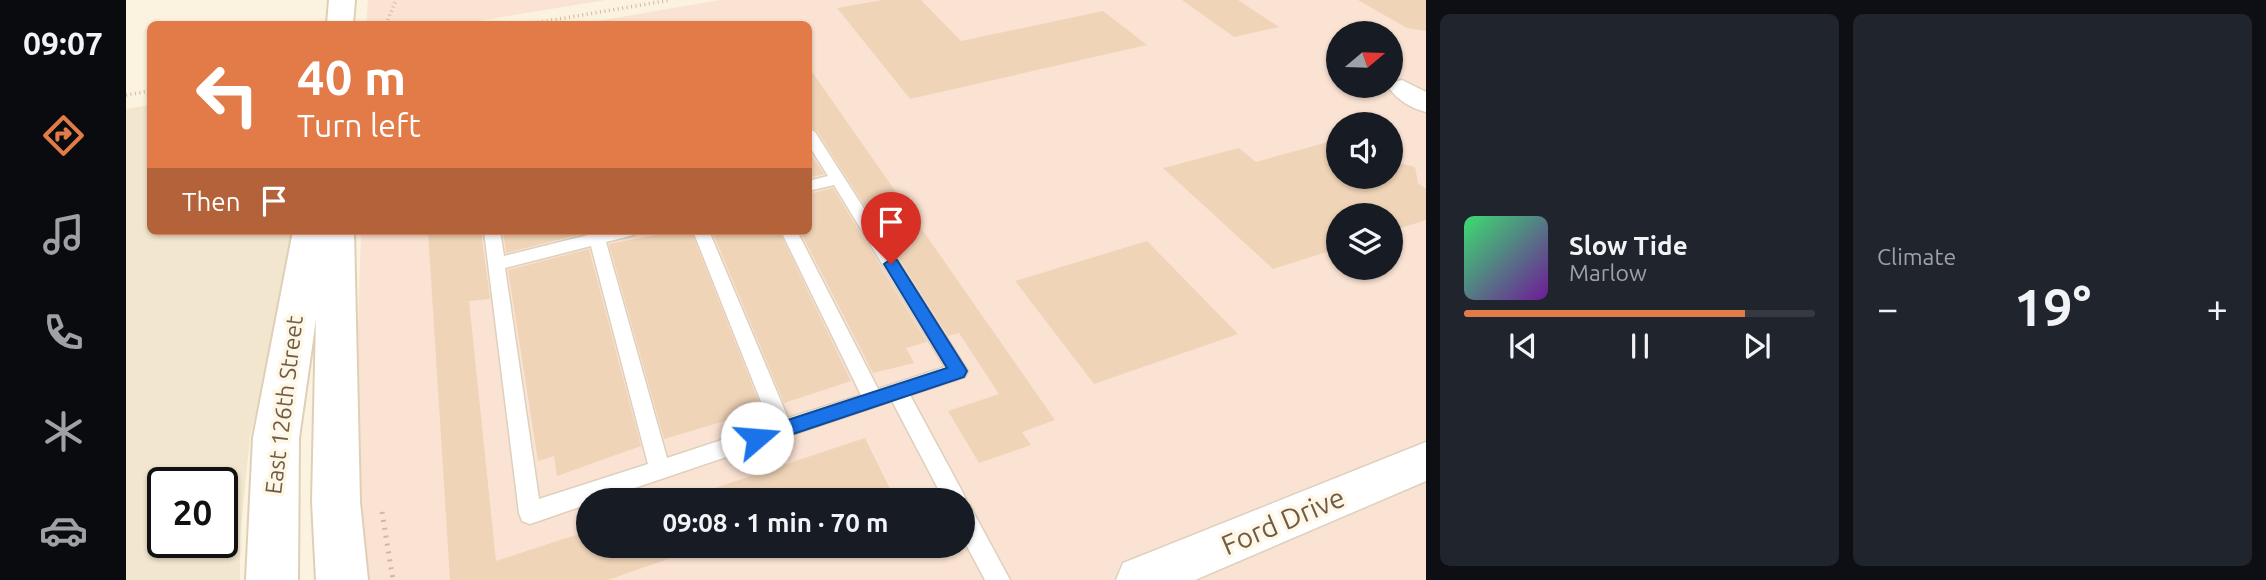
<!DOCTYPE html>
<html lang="en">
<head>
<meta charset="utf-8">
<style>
	body { margin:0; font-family:Ubuntu,sans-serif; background:#20242c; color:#f1f3f6; height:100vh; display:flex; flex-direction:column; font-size:26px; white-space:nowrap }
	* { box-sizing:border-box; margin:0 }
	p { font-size:23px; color:#9ea1a6 }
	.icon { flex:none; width:38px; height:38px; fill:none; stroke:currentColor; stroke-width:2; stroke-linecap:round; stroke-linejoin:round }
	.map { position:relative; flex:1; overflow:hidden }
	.drawer { display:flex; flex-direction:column; gap:14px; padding:14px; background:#0d0f14; width:840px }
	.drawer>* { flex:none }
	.hud { position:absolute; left:21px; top:21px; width:665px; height:214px; border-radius:10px; box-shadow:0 2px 5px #0004; background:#e27b48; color:#fff; overflow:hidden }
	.needle { width:46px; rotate:71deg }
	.fabs { position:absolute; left:1200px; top:21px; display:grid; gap:14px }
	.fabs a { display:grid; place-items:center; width:77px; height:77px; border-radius:50%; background:#171b24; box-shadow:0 2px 5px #0004; font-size:35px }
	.speed { position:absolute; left:21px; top:467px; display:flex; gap:14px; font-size:35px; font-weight:700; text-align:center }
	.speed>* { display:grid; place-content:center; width:91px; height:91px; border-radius:50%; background:#171b24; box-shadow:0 2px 5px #0004; line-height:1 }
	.speed .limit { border:4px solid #111; border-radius:10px; background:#fff; color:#111 }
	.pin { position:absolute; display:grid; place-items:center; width:60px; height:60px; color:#fff; margin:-72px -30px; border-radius:50% 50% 50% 0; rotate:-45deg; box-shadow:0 0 7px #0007 }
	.pin .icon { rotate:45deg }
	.me { position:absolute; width:77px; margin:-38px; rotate:72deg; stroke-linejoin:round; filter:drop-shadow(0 0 5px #0008) }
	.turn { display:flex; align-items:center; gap:24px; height:147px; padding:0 35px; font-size:32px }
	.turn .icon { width:91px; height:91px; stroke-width:2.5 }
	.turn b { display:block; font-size:49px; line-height:60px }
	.then { display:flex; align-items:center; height:66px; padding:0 35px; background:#0003; gap:14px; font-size:26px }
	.big { font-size:52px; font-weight:700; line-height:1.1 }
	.drawer .card { flex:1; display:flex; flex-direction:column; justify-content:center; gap:10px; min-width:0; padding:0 24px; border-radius:10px; background:#20242c }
	.song { display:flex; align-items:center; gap:21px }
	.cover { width:84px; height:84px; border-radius:10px; background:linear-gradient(135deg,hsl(140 70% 55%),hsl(280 70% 35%)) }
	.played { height:7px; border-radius:4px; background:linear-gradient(90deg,#e27b48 80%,#363941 80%) }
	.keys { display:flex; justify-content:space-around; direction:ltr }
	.heat { display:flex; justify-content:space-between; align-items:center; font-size:38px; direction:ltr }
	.drawer .tiles { flex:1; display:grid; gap:14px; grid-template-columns:repeat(2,1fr) }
	.trip { position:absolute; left:450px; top:488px; width:399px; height:70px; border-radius:35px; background:#171b24; box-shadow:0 2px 5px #0004; font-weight:700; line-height:70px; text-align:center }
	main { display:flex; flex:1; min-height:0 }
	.tab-bar { display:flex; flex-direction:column; width:126px; justify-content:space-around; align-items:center; background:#090b0e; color:#9ea1a6 }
	.tab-bar .icon { width:49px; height:49px }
	.tab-bar .current { color:#e27b48 }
	.tab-bar b { font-size:32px; color:#f1f3f6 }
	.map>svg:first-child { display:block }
	.residential { fill:#f2e6ce; fill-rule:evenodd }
	.commercial { fill:#fbe3d3; fill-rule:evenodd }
	.building { fill:#efd4b8 }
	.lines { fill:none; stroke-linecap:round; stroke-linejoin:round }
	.service-casing { stroke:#ded0bc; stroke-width:3 }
	.minor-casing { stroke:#ded0bc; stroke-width:3 }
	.secondary-casing { stroke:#e0cfb7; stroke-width:4 }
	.path-far1 { stroke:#d3b89c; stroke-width:3.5; stroke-dasharray:1 3.5; stroke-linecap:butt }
	.path { stroke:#d3b89c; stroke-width:5; stroke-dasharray:2 6; stroke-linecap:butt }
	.service { fill:#fff; fill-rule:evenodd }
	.minor { fill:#fff; fill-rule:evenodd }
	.secondary { fill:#fff; fill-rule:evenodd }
	.route { fill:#1a73e8; stroke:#114b97; stroke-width:2 }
	.labels { text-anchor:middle; stroke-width:7; stroke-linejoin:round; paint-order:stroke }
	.street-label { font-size:23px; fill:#705b48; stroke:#fef7e5 }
	.near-street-label { font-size:28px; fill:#705b48; stroke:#fef7e5 }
</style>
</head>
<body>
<main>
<nav class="tab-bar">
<b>09:07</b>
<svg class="icon current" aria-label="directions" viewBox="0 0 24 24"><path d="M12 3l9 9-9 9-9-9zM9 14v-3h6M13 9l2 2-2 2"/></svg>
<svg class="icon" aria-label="music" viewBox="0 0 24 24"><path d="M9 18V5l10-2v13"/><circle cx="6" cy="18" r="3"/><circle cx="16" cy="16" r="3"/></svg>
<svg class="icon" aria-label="phone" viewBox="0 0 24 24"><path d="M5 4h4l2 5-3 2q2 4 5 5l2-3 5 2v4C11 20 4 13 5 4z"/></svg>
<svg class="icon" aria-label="climate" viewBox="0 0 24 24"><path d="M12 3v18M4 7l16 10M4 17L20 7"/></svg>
<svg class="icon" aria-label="car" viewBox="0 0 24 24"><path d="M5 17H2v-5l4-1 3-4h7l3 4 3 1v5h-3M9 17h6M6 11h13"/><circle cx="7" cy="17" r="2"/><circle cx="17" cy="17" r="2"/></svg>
</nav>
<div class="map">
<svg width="1300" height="580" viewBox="0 0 1300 580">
	<rect width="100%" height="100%" fill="#fbf3df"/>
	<path class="residential" d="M24 105V231H173L124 437 114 536V580H0V109ZM37 483H96V542H37Z"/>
	<g class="commercial">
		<path d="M242 0H480L333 24H240Z"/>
		<path d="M594 0H1300V580H224L235 231H682V24H454ZM1213 33H1265V86H1213ZM1213 124H1265V177H1213ZM1213 215H1265V268H1213ZM462 500H836V546H462Z"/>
	</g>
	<g class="building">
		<path d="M756 0H795L835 41 977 11 1021 45 784 99 711 8Z"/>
		<path d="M1056 0H1112L1153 27 1108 37Z"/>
		<path d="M1232 0H1300V31L1281 28Z"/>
		<path d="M682 66 929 420 896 432 905 445 853 463 822 411 873 394 833 333 822 336 691 131 682 126Z"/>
		<path d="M1213 139V177H1265V161L1289 167 1292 183 1300 189V220L1265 231V215H1213V248L1147 269 1037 168 1113 148 1130 162Z"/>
		<path d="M682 150 698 174 682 178Z"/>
		<path d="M707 188 801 342 780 348 788 363 747 373 674 231H682V194Z"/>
		<path d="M302 231H355L364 299 343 301 370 561 462 531V546H579L482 580H324Z"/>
		<path d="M377 231H467L380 253Z"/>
		<path d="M551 231H565L636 410 538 439 483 244Z"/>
		<path d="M586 231H653L725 381 658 403Z"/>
		<path d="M1021 241 1112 334 968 384 889 281Z"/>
		<path d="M463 249 515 446 431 476 428 456 412 461 382 270Z"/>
		<path d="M739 438 764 489 732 500H553Z"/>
	</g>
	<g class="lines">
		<defs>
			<path id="service" d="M682 128 689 132 842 371 839 377 784 395 837 493 840 500 838 504 844 506 884 580H859L836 537V500H818L766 401 473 500H462V504L404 524 396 521 393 513 358 231H374L378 256 478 231H510L508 235 480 242 541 458 644 424 567 231H583L662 418 735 395 655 231H671L752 389 819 367 708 185 682 191V181L702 176 682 144ZM465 246 522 464 413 499 379 268Z"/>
			<g id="minor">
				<path d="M1276 80 1300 92V112C1287 109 1271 100 1263 88L1267 82Z"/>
				<path d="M1300 442V481L1069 580H990L997 563Z"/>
			</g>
			<g id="secondary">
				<path d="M203 0H229L227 24H201Z"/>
				<path d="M167 231H228L234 502 242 580H190L186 502 190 319 173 438 172 580H120L127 438Z"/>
			</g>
		</defs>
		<use href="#service" class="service-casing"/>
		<use href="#minor" class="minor-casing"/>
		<use href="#secondary" class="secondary-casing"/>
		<g class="path-far1">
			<path d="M260 24 270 0"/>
			<path d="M403 24 545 0"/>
			<path d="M0 95 24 91"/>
		</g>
		<path class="path" d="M256 512 267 580"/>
		<use href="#service" class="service"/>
		<use href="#minor" class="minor"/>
		<use href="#secondary" class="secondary"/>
	</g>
	<path class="route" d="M765 259 771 260 838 366 841 371 838 377 631 446 625 443 622 438 625 432 821 368 758 264Z"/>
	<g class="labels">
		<g class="street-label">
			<text transform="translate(158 405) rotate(-83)" y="8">East 126th Street</text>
		</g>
		<g class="near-street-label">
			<text transform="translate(1157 521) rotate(-23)" y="10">Ford Drive</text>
		</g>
	</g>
</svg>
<div class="fabs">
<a><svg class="needle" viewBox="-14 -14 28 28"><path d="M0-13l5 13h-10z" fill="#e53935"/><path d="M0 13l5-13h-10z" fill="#9ea1a6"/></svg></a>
<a><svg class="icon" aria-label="sound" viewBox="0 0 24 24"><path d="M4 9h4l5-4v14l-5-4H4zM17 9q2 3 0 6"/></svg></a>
<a><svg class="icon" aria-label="layers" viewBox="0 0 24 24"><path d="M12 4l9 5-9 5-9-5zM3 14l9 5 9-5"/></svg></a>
</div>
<div class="speed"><div class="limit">20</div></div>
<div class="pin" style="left:765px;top:264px;background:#d93025"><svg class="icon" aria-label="arrive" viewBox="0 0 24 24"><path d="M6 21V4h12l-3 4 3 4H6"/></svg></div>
<svg class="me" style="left:631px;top:438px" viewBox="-20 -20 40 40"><circle r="19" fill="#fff"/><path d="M0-13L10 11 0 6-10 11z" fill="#1a73e8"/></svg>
<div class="trip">09:08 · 1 min · 70 m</div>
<div class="hud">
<div class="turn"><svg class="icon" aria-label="left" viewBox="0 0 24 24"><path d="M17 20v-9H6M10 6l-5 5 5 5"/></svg><div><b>40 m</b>Turn left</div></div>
<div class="then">Then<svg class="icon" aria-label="arrive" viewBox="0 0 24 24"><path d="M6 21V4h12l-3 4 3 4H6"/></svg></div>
</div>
</div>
<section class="drawer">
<div class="tiles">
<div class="card">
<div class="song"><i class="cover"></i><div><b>Slow Tide</b><p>Marlow</p></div></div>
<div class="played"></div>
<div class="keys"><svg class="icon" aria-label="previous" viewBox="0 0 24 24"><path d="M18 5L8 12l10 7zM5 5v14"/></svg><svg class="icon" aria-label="pause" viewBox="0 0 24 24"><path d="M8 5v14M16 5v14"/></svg><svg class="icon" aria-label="next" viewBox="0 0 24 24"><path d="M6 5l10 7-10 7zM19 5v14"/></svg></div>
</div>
<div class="card"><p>Climate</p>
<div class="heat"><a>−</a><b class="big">19°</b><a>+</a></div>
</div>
</div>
</section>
</main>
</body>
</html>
